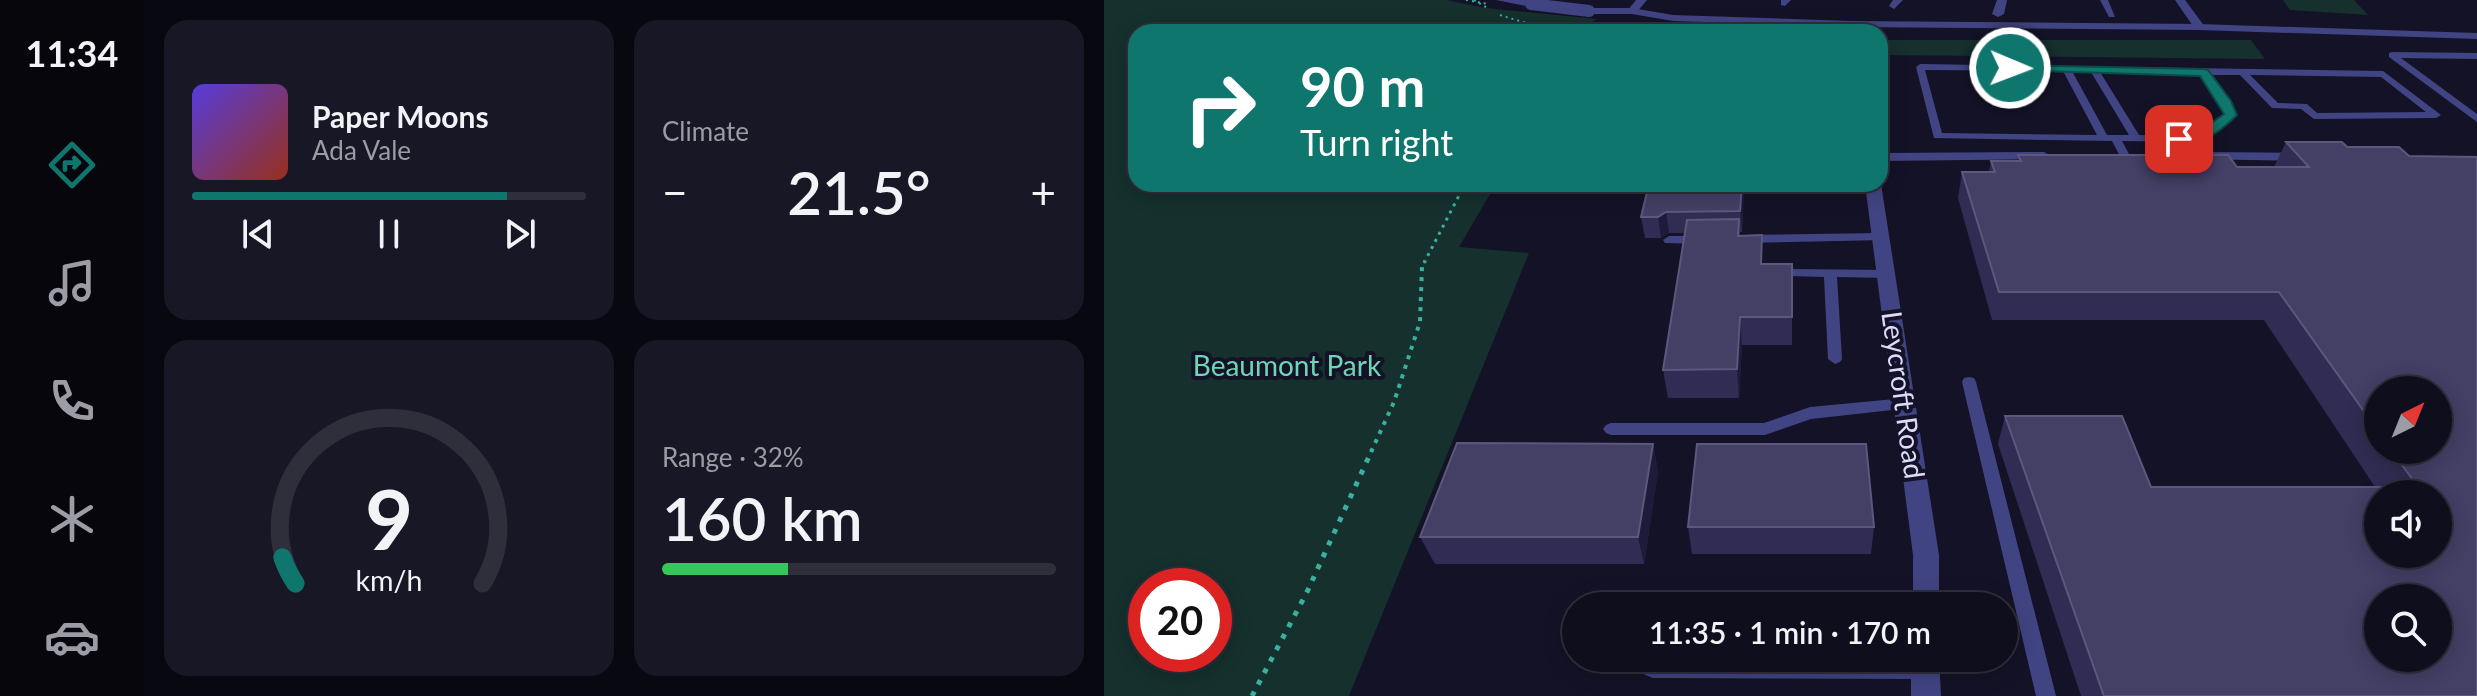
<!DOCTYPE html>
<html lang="en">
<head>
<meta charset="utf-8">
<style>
	body { margin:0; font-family:Lato,sans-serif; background:#181726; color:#f1f3f6; height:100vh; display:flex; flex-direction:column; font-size:30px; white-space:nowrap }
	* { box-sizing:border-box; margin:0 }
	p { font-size:26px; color:#9b9ca4 }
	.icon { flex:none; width:44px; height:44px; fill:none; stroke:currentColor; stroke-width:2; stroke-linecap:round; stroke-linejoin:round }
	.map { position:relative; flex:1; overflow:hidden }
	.drawer { display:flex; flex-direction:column; gap:20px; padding:20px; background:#080810; width:960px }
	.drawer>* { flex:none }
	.top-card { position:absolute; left:24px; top:24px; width:760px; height:168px; border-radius:24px; box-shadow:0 4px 20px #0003,0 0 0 2px #2f2e3b; background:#0f766e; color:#fff; overflow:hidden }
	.needle { width:52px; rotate:43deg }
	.controls { position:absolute; left:1260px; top:376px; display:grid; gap:16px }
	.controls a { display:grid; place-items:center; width:88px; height:88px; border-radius:50%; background:#0f0e1d; box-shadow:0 4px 20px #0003,0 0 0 2px #2f2e3b; font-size:40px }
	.speed { position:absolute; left:24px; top:568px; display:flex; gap:16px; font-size:40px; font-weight:700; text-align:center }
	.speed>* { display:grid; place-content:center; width:104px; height:104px; border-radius:50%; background:#0f0e1d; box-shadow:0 4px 20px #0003,0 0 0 2px #2f2e3b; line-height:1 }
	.speed .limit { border:12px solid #d22; background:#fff; color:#111 }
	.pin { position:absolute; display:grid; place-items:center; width:68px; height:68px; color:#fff; margin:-34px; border-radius:16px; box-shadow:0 4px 12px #0006 }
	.me { position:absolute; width:88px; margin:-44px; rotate:91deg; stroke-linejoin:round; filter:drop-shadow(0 0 6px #0008) }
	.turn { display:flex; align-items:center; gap:28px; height:168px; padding:0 40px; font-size:36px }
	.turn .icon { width:104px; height:104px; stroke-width:2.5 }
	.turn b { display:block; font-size:56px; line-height:68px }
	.big { font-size:60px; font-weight:600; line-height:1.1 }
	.drawer .card { flex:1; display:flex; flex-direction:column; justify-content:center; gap:12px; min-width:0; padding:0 28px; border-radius:24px; background:#181726 }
	.drawer .dial { align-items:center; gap:0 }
	.dial svg { height:208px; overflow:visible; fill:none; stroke:#2f2e3b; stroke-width:7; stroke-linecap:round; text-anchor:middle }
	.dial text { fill:#f1f3f6; stroke:none }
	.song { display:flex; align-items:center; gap:24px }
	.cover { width:96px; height:96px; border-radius:12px; background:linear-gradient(135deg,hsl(250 70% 55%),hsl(10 70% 35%)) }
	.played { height:8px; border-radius:4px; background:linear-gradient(90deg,#0f766e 80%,#2f2e3b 80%) }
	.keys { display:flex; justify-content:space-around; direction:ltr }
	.heat { display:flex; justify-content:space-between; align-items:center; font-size:44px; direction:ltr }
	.charge { height:12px; border-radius:6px; background:linear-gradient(90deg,#34c759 32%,#2f2e3b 0) }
	.drawer .tiles { flex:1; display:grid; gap:20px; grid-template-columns:repeat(2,1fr) }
	.trip { position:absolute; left:458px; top:592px; width:456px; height:80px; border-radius:40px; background:#0f0e1d; box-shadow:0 4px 20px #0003,0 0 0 2px #2f2e3b; font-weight:600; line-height:80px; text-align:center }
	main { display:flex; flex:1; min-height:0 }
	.tab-bar { display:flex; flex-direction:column; width:144px; justify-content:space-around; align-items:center; background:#06060c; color:#9b9ca4 }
	.tab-bar .icon { width:56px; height:56px }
	.tab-bar .active { color:#0f766e }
	.tab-bar b { font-size:36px; color:#f1f3f6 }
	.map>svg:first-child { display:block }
	.green { fill:#15302d; fill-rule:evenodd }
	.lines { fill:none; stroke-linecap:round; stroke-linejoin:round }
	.path-far3 { stroke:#3ab0a0; stroke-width:2; stroke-dasharray:2 4; stroke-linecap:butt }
	.path-far2 { stroke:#3ab0a0; stroke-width:3; stroke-dasharray:3 5; stroke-linecap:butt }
	.path-far1 { stroke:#3ab0a0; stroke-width:4; stroke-dasharray:4 6; stroke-linecap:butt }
	.path { stroke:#3ab0a0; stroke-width:5; stroke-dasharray:5 8; stroke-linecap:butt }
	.service { fill:#414482; fill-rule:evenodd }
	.minor { fill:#414482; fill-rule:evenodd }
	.tertiary { fill:#414482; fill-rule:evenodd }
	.tertiary-bridge { stroke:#414482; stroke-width:12 }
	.wall { fill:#312c53; fill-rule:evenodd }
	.shaded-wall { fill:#1e1a3a }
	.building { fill:#433f65; stroke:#5b577d; stroke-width:2; fill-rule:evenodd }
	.route { fill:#0f766e; stroke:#0a4d48; stroke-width:2 }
	.labels { text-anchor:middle; stroke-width:8; stroke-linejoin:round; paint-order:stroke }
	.park-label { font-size:28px; fill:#6cd7b4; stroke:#141227 }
	.street-label { font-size:28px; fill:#dcdbfc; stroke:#141227 }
</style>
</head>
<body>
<main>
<nav class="tab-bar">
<b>11:34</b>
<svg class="icon active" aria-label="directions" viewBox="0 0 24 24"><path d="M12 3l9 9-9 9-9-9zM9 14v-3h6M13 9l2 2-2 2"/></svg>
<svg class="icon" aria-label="music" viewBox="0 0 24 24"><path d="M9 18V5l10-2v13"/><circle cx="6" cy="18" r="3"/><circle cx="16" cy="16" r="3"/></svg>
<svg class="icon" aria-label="phone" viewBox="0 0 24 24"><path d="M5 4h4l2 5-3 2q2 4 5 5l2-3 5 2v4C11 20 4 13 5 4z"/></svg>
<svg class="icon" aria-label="climate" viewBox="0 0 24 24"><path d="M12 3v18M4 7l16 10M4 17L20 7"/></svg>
<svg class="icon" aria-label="car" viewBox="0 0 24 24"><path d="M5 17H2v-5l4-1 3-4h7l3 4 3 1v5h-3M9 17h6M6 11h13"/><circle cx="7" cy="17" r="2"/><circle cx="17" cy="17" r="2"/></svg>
</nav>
<section class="drawer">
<div class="tiles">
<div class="card">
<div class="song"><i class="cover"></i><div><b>Paper Moons</b><p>Ada Vale</p></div></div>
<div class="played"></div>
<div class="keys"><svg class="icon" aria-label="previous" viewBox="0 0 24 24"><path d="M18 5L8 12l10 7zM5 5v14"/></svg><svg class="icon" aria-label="pause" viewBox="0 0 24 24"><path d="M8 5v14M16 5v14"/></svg><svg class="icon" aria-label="next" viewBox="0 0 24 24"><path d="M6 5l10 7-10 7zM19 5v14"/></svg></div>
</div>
<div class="card"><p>Climate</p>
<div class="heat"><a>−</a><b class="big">21.5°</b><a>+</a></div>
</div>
<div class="card dial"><svg viewBox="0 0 100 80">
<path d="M14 69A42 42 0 1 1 86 69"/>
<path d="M14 69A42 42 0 0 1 9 59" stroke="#0f766e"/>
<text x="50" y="56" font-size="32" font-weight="700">9</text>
<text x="50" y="72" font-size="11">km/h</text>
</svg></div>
<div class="card"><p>Range · 32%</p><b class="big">160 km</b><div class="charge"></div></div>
</div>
</section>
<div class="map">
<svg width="1373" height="696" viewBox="0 0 1373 696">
	<rect width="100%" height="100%" fill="#141227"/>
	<g class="green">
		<path d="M0 0H342L382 8 493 19 473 32H32V184H392L355 247 425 253 245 696H0ZM110 586V654H42V586Z"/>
		<path d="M1179 0H1250L1264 15 1186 10Z"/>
		<path d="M776 40H1147L1161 59 776 55Z"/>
	</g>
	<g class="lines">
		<g class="path-far3">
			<path d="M362 0 384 4"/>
			<path d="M370 0 385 9"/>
			<path d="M396 15 422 23"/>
			<path d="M431 25 450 27"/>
		</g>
		<path class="path-far2" d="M320 263 361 184"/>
		<path class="path-far1" d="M267 452 290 402 316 322 318 267 321 261"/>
		<path class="path" d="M148 696 203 592 268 450"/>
		<g class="service">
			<path d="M996 0H1004L1011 17H1005Z"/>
			<path d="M1288 52 1373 53V59L1297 58 1373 114V122L1285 57V53Z"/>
			<path d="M816 64 1279 71 1337 115 1332 118 1210 119 1197 109 1168 108 1136 75H1106L1126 101 1132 115 1130 117 1093 142 1018 141 1026 156 1021 159 1017 158 1008 141 830 138 812 67ZM821 70 959 71 993 135 838 133ZM968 71 987 72 1025 135H1003ZM996 72 1097 75 1116 101 1122 114 1091 136 1035 135ZM1146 75 1277 77 1322 112 1213 113 1203 104 1174 103Z"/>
			<path d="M777 233 783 237 781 240 641 243 635 239 641 235Z"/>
			<path d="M565 236H596L602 240 596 244 561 243 559 240Z"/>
			<path d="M687 269 782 270 788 274 782 278 733 277 738 359 736 362 731 364 724 359 720 277 683 276 681 273 683 270Z"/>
			<path d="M865 377 870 378 872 382 952 696H932L858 382 860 378Z"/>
			<path d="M801 398 806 400 809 404 806 408 707 419 661 435H507L502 433 499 429 502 425 507 423H660L706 407Z"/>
		</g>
		<g class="minor">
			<path d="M532 0H543L532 13H524L523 11Z"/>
			<path d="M677 0H687L681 6 677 5Z"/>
			<path d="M789 0H799L790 9 785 6Z"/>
			<path d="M893 0H903L900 14 894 17 888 14Z"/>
			<path d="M1071 0H1081L1101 27 1099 29H1091Z"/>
			<path d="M743 22H751L754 32H742Z"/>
			<path d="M940 152 947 156 945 159 776 161V153Z"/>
			<path d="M1100 152 1200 153 1207 157 1200 161 1095 159V153Z"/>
			<path d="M761 184H777L835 555V606H809V555Z"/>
			<path d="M537 658H835L837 696H807V679L549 678 539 674 535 664Z"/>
		</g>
		<g class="tertiary">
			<path d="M392 0H421L432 4 427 7Z"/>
			<path d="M528 8 569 15 747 21 1095 24 1373 33V39L1095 30 747 27 569 21 528 14H485L480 11 485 8Z"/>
		</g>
		<path class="tertiary-bridge" d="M427 4 485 11"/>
	</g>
	<g class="wall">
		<path d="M1182 142 1243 147 1305 156 1373 696H977L894 444 901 416 1047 487H1271L1160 320H888L854 198 858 172H885L887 161H913L914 155 1133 167H1170ZM1274 390 1334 450H1274Z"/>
		<path d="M545 184H640L638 232H636V236L659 264H688V345H638L635 398H564L559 370 581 233H565L557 238H541L537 217Z"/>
		<path d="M549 444 554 472 540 564H331L316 537Z"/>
		<path d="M584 527H770L767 554H588Z"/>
	</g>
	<g class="shaded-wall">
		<path d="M638 184H640L638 232 636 211Z"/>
		<path d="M562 212 565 233 557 238 554 217Z"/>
		<path d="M636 317 638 345 635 398 633 369Z"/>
		<path d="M549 444 554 472 540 564 534 537Z"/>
	</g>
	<g class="building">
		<path d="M1182 142H1238L1243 147H1295L1305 156 1373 157V696H1000L901 416H1018L1047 487H1314L1287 450H1334V390H1274V431L1175 292H895L858 172H891L887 161H917L914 155H1124L1133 167H1205ZM1274 494H1334V554H1274ZM1274 598H1334V658H1274Z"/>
		<path d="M545 184H638L636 211 562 212 554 217H537Z"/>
		<path d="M635 219 634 236 658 235 657 264H688V317H636L633 369 559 370 583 220Z"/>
		<path d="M353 443 549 444 534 537H316Z"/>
		<path d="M593 444H762L770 527H584Z"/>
	</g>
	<path class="route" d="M906 65 1100 69 1104 70 1127 101 1133 115C1118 130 1090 153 1069 139L1071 136 1090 135 1120 114 1096 76 902 70V66Z"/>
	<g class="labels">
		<g class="park-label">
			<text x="183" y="376">Beaumont Park</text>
		</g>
		<g class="street-label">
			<text transform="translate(799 395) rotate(82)" y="10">Leycroft Road</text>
		</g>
	</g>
</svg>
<div class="controls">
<a><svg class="needle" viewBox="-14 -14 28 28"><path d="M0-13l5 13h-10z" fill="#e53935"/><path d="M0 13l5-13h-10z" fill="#9b9ca4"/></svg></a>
<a><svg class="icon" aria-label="sound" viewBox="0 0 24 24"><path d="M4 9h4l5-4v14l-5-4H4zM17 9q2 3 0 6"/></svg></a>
<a><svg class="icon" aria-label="search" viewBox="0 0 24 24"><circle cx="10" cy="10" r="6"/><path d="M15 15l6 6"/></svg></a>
</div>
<div class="speed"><div class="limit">20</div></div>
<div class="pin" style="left:1075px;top:139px;background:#d93025"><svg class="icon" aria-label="arrive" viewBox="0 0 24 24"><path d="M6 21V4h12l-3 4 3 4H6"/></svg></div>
<svg class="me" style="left:906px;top:68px" viewBox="-20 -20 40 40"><circle r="17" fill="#0f766e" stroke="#fff" stroke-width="3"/><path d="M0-11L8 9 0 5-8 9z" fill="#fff"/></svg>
<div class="trip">11:35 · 1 min · 170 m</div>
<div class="top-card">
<div class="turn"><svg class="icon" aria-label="right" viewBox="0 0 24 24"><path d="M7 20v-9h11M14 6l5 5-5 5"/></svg><div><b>90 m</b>Turn right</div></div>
</div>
</div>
</main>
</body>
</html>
